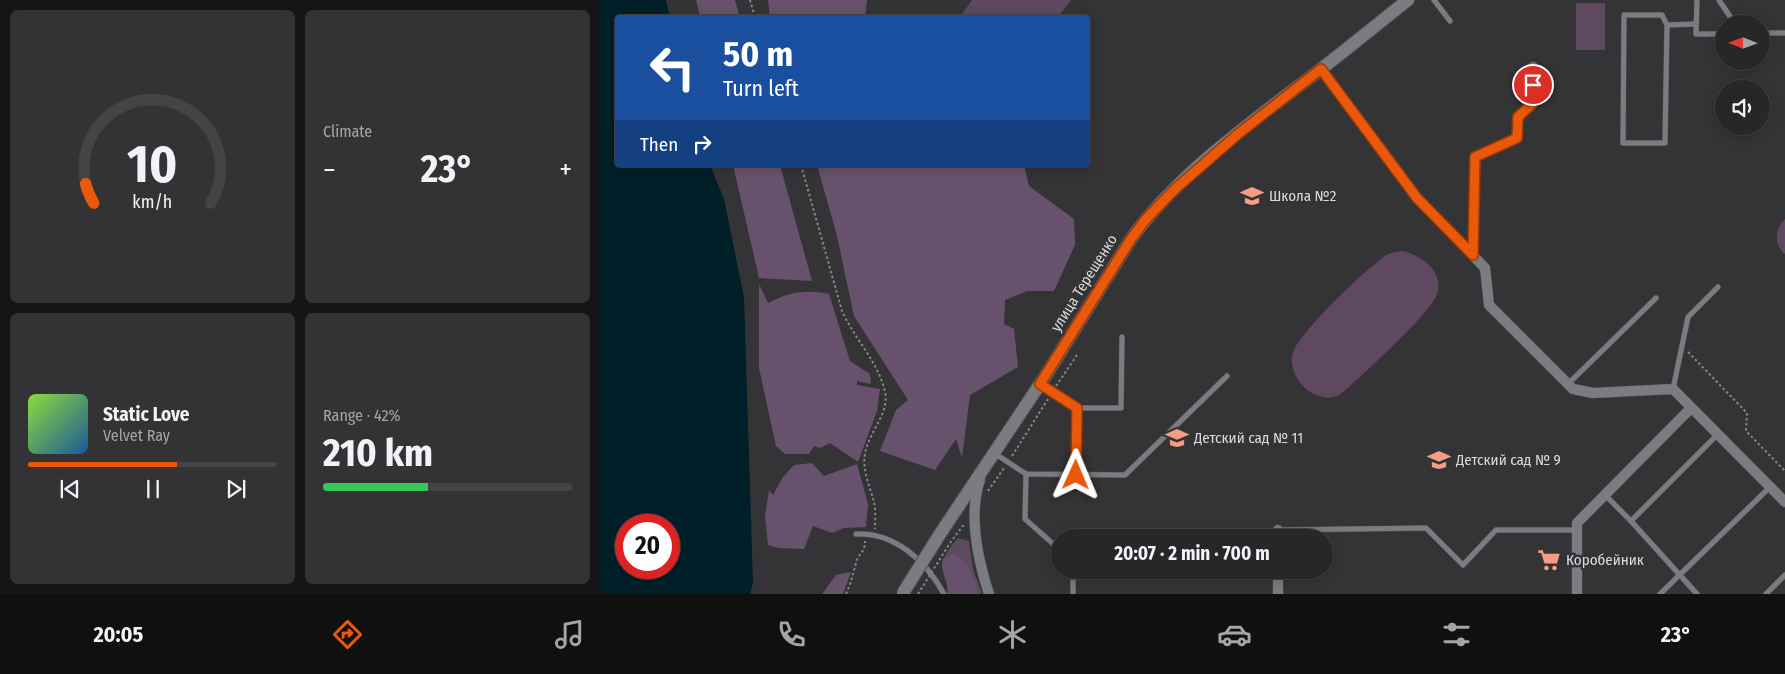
<!DOCTYPE html>
<html lang="en">
<head>
<meta charset="utf-8">
<style>
	body { margin:0; font-family:"Fira Sans Condensed",sans-serif; background:#333335; color:#f1f3f6; height:100vh; display:flex; flex-direction:column; font-size:19px; white-space:nowrap }
	* { box-sizing:border-box; margin:0 }
	p { font-size:16px; color:#a4a5a8 }
	.icon { flex:none; width:28px; height:28px; fill:none; stroke:currentColor; stroke-width:2; stroke-linecap:round; stroke-linejoin:round }
	.map { position:relative; flex:1; overflow:hidden }
	.panel { display:flex; flex-direction:column; gap:10px; padding:10px; background:#151517; width:600px }
	.panel>* { flex:none }
	.top-card { position:absolute; left:15px; top:15px; width:475px; height:152px; border-radius:5px; box-shadow:0 2px 12px #0003,0 0 0 1px #434446; background:#1a4fa0; color:#fff; overflow:hidden }
	.needle { width:32px; rotate:271deg }
	.buttons { position:absolute; left:1115px; top:15px; display:grid; gap:10px }
	.buttons a { display:grid; place-items:center; width:55px; height:55px; border-radius:50%; background:#272729; box-shadow:0 2px 12px #0003,0 0 0 1px #434446; font-size:25px }
	.speed { position:absolute; left:15px; top:514px; display:flex; gap:10px; font-size:25px; font-weight:700; text-align:center }
	.speed>* { display:grid; place-content:center; width:65px; height:65px; border-radius:50%; background:#272729; box-shadow:0 2px 12px #0003,0 0 0 1px #434446; line-height:1 }
	.speed .limit { border:8px solid #d22; background:#fff; color:#111 }
	.pin { position:absolute; display:grid; place-items:center; width:42px; height:42px; color:#fff; margin:-21px; border:2px solid #fff; border-radius:50%; box-shadow:0 1px 5px #0007 }
	.me { position:absolute; width:55px; margin:-28px; rotate:1deg; stroke-linejoin:round; filter:drop-shadow(0 0 4px #0008) }
	.turn { display:flex; align-items:center; gap:18px; height:105px; padding:0 25px; font-size:22px }
	.turn .icon { width:65px; height:65px; stroke-width:2.5 }
	.turn b { display:block; font-size:35px; line-height:42px }
	.then { display:flex; align-items:center; height:48px; padding:0 25px; background:#0003; gap:10px; font-size:19px }
	.big { font-size:38px; font-weight:700; line-height:1.1 }
	.panel .tile { flex:1; display:flex; flex-direction:column; justify-content:center; gap:8px; min-width:0; padding:0 18px; border-radius:8px; background:#333335 }
	.panel .dial { align-items:center; gap:0 }
	.dial svg { height:130px; overflow:visible; fill:none; stroke:#434446; stroke-width:7; stroke-linecap:round; text-anchor:middle }
	.dial text { fill:#f1f3f6; stroke:none }
	.song { display:flex; align-items:center; gap:15px }
	.cover { width:60px; height:60px; border-radius:8px; background:linear-gradient(135deg,hsl(90 70% 55%),hsl(210 70% 35%)) }
	.played { height:5px; border-radius:2px; background:linear-gradient(90deg,#ea580c 60%,#434446 60%) }
	.keys { display:flex; justify-content:space-around; direction:ltr }
	.heat { display:flex; justify-content:space-between; align-items:center; font-size:28px; direction:ltr }
	.charge { height:8px; border-radius:4px; background:linear-gradient(90deg,#34c759 42%,#434446 0) }
	.panel .tiles { flex:1; display:grid; gap:10px; grid-template-columns:repeat(2,1fr) }
	.trip { position:absolute; left:451px; top:529px; width:282px; height:50px; border-radius:25px; background:#272729; box-shadow:0 2px 12px #0003,0 0 0 1px #434446; font-weight:700; line-height:50px; text-align:center }
	.tab-bar { display:flex; height:80px; justify-content:space-around; align-items:center; background:#101010; color:#a4a5a8 }
	.tab-bar .icon { width:35px; height:35px }
	.tab-bar .current { color:#ea580c }
	.tab-bar b { font-size:22px; color:#f1f3f6 }
	main { display:flex; flex:1; min-height:0 }
	.map>svg:first-child { display:block }
	.green { fill:#5e4961 }
	.forest { fill:#68516c }
	.water { fill:#001f29; fill-rule:evenodd }
	.lines { fill:none; stroke-linecap:round; stroke-linejoin:round }
	.service-casing { stroke:#505154; stroke-width:6 }
	.minor-casing { stroke:#505154; stroke-width:11 }
	.tertiary-casing { stroke:#505154; stroke-width:14 }
	.path { stroke:#858688; stroke-width:2; stroke-dasharray:2.5 2.5; stroke-linecap:butt }
	.service { stroke:#7b7c7f; stroke-width:5 }
	.minor { stroke:#7b7c7f; stroke-width:10 }
	.tertiary { stroke:#7b7c7f; stroke-width:12 }
	.tertiary-bridge-casing { stroke:#505154; stroke-width:14; stroke-linecap:butt }
	.path-bridge { stroke:#858688; stroke-width:2; stroke-dasharray:2.5 2.5; stroke-linecap:butt }
	.tertiary-bridge { stroke:#7b7c7f; stroke-width:12 }
	.route-casing { stroke:#983908; stroke-width:12 }
	.route { stroke:#ea580c; stroke-width:9 }
	.labels { text-anchor:middle; stroke-width:5; stroke-linejoin:round; paint-order:stroke }
	.poi-label { font-size:15px; fill:#dadbdd; stroke:#343437; text-anchor:start }
	.street-label { font-size:15px; fill:#dadbdd; stroke:#343437 }
</style>
</head>
<body>
<main>
<section class="panel">
<div class="tiles">
<div class="tile dial"><svg viewBox="0 0 100 80">
<path d="M14 69A42 42 0 1 1 86 69"/>
<path d="M14 69A42 42 0 0 1 9 57" stroke="#ea580c"/>
<text x="50" y="56" font-size="32" font-weight="700">10</text>
<text x="50" y="72" font-size="11">km/h</text>
</svg></div>
<div class="tile"><p>Climate</p>
<div class="heat"><a>−</a><b class="big">23°</b><a>+</a></div>
</div>
<div class="tile">
<div class="song"><i class="cover"></i><div><b>Static Love</b><p>Velvet Ray</p></div></div>
<div class="played"></div>
<div class="keys"><svg class="icon" aria-label="previous" viewBox="0 0 24 24"><path d="M18 5L8 12l10 7zM5 5v14"/></svg><svg class="icon" aria-label="pause" viewBox="0 0 24 24"><path d="M8 5v14M16 5v14"/></svg><svg class="icon" aria-label="next" viewBox="0 0 24 24"><path d="M6 5l10 7-10 7zM19 5v14"/></svg></div>
</div>
<div class="tile"><p>Range · 42%</p><b class="big">210 km</b><div class="charge"></div></div>
</div>
</section>
<div class="map">
<svg width="1185" height="594" viewBox="0 0 1185 594">
	<rect width="100%" height="100%" fill="#343437"/>
	<g class="green">
		<path d="M372 0H471L458 17H360Z"/>
		<rect x="976" y="3" width="29" height="47"/>
		<path d="M1185 219V254C1174 245 1174 229 1185 219Z"/>
		<path d="M803 251C822 256 844 271 837 294 831 313 767 370 749 387 745 390 741 394 737 396 714 405 686 376 693 353 699 332 768 267 788 254 793 252 798 252 803 251Z"/>
		<path d="M358 538 369 541 373 569 382 594H355C342 566 336 564 358 538Z"/>
	</g>
	<g class="forest">
		<path d="M96 0H135L140 17H100Z"/>
		<path d="M168 0H267L265 17 170 18Z"/>
		<path d="M133 165H180L212 281 159 278Z"/>
		<path d="M217 165H424L429 186 474 219 475 245 454 291H427L405 300 404 324 414 329 418 367 370 395 362 458 356 439 335 470 280 451 296 410 308 400 254 316 236 232Z"/>
		<path d="M159 284 168 303C188 292 207 289 229 294L250 361 270 374 271 384 257 381V385L280 389 277 411 258 462 230 443 220 448 214 446 209 454H185L176 446 159 368Z"/>
		<path d="M212 463 224 476 257 464 268 504 266 527 244 528 232 533 213 526 204 549 178 548 168 545 165 516 169 490 173 495 183 477 194 465Z"/>
		<path d="M353 554C367 559 376 580 379 594H347C350 582 339 572 343 559Z"/>
		<path d="M251 572 243 594H222L236 575Z"/>
	</g>
	<path class="water" d="M0 0H66L70 17 18 18V165H110L124 199 144 297 153 583 150 594H0ZM26 525H69V568H26Z"/>
	<g class="lines">
		<defs>
			<g id="service">
				<path d="M834 0 850 21"/>
				<path d="M1097 0 1096 34H1124"/>
				<path d="M1119 0 1135 24"/>
				<path d="M1067 25 1065 143H1023L1024 15H1062L1067 25 1096 24"/>
				<path d="M1161 33H1185"/>
				<path d="M968 384 1056 298"/>
				<path d="M441 385 477 408 476 475"/>
				<path d="M1073 389 1088 317 1118 287"/>
				<path d="M477 408H521L522 337"/>
				<path d="M394 453 426 474 525 475 627 376"/>
				<path d="M426 474 425 519 460 550"/>
				<path d="M1005 495 1031 521 1118 434"/>
				<path d="M1031 521 1097 594"/>
				<path d="M678 530 826 528 863 565 896 530H977"/>
				<path d="M256 534C295 532 326 561 344 594"/>
				<path d="M473 571H678"/>
				<path d="M473 594V570"/>
				<path d="M1060 594 1170 487"/>
				<path d="M1166 594 1185 575"/>
			</g>
			<g id="minor">
				<path d="M721 69 817 198 885 268 889 305 973 389 993 393 1073 389 1185 502"/>
				<path d="M873 255 875 157 917 138 918 117 933 103V67"/>
				<path d="M380 480C368 515 378 560 389 594"/>
				<path d="M678 538V530"/>
				<path d="M678 594V570"/>
				<path d="M977 594V523L1091 408"/>
			</g>
			<path id="tertiary" d="M340 534 446 375 531 239C577 175 650 123 712 76 745 51 776 25 808 0"/>
		</defs>
		<use href="#service" class="service-casing"/>
		<use href="#minor" class="minor-casing"/>
		<use href="#tertiary" class="tertiary-casing"/>
		<g class="path">
			<path d="M150 0 155 18"/>
			<path d="M201 165 242 311C254 338 279 363 285 392 290 413 268 433 265 454 262 470 270 487 274 502 276 511 275 520 275 529"/>
			<path d="M1088 352 1147 413 1146 431 1185 471"/>
			<path d="M456 386 477 355"/>
			<path d="M412 456 448 399"/>
			<path d="M388 491 404 468"/>
			<path d="M350 543 365 523"/>
			<path d="M246 594C251 583 253 574 256 563 258 553 265 554 265 541"/>
		</g>
		<use href="#service" class="service"/>
		<use href="#minor" class="minor"/>
		<use href="#tertiary" class="tertiary"/>
		<defs>
			<path id="tertiary-bridge" d="M303 593 340 534"/>
		</defs>
		<use href="#tertiary-bridge" class="tertiary-bridge-casing"/>
		<path class="path-bridge" d="M318 594 350 543"/>
		<use href="#tertiary-bridge" class="tertiary-bridge"/>
	</g>
	<g class="lines">
		<defs>
			<path id="route" d="M476 475 477 408 440 384 531 239 546 219 575 189 638 134 721 69 817 198 873 255 875 157 917 138 918 117 933 103V85"/>
		</defs>
		<use href="#route" class="route-casing"/>
		<use href="#route" class="route"/>
	</g>
	<defs>
		<symbol id="school-bare" viewBox="-9 -9 18 18"><path d="M0-5L7-2L0 1L-7-2ZM-4 1L0 2.5L4 1V4Q0 6-4 4Z" fill="#f49e87" stroke="#343437" stroke-width="2.5" paint-order="stroke"/></symbol>
		<symbol id="supermarket-bare" viewBox="-9 -9 18 18"><path d="M-6-5.5h2.5l.6 2H6L4.5 2H-2.5L-4.4-4H-6ZM-1.5 3.2a1.3 1.3 0 1 0 .1 0ZM3 3.2a1.3 1.3 0 1 0 .1 0Z" fill="#f49e87" stroke="#343437" stroke-width="2.5" paint-order="stroke"/></symbol>
	</defs>
	<g fill-rule="evenodd">
		<use href="#school-bare" x="636" y="180" width="32" height="32"/>
		<use href="#school-bare" x="561" y="422" width="32" height="32"/>
		<use href="#school-bare" x="823" y="444" width="32" height="32"/>
		<use href="#supermarket-bare" x="933" y="544" width="32" height="32"/>
	</g>
	<g class="labels">
		<g class="poi-label">
			<text x="669" y="201">Школа №2</text>
			<text x="594" y="443">Детский сад № 11</text>
			<text x="856" y="465">Детский сад № 9</text>
			<text x="966" y="565">Коробейник</text>
		</g>
		<g class="street-label">
			<text transform="translate(484 283) rotate(-58)" y="5">улица Терещенко</text>
		</g>
	</g>
</svg>
<div class="buttons">
<a><svg class="needle" viewBox="-14 -14 28 28"><path d="M0-13l5 13h-10z" fill="#e53935"/><path d="M0 13l5-13h-10z" fill="#a4a5a8"/></svg></a>
<a><svg class="icon" aria-label="sound" viewBox="0 0 24 24"><path d="M4 9h4l5-4v14l-5-4H4zM17 9q2 3 0 6"/></svg></a>
</div>
<div class="speed"><div class="limit">20</div></div>
<div class="pin" style="left:933px;top:85px;background:#d93025"><svg class="icon" aria-label="arrive" viewBox="0 0 24 24"><path d="M6 21V4h12l-3 4 3 4H6"/></svg></div>
<svg class="me" style="left:476px;top:475px" viewBox="-20 -20 40 40"><path d="M0-17L14 15 0 8-14 15z" fill="#ea580c" stroke="#fff" stroke-width="4"/></svg>
<div class="trip">20:07 · 2 min · 700 m</div>
<div class="top-card">
<div class="turn"><svg class="icon" aria-label="left" viewBox="0 0 24 24"><path d="M17 20v-9H6M10 6l-5 5 5 5"/></svg><div><b>50 m</b>Turn left</div></div>
<div class="then">Then<svg class="icon" aria-label="right" viewBox="0 0 24 24"><path d="M7 20v-9h11M14 6l5 5-5 5"/></svg></div>
</div>
</div>
</main>
<nav class="tab-bar">
<b>20:05</b>
<svg class="icon current" aria-label="directions" viewBox="0 0 24 24"><path d="M12 3l9 9-9 9-9-9zM9 14v-3h6M13 9l2 2-2 2"/></svg>
<svg class="icon" aria-label="music" viewBox="0 0 24 24"><path d="M9 18V5l10-2v13"/><circle cx="6" cy="18" r="3"/><circle cx="16" cy="16" r="3"/></svg>
<svg class="icon" aria-label="phone" viewBox="0 0 24 24"><path d="M5 4h4l2 5-3 2q2 4 5 5l2-3 5 2v4C11 20 4 13 5 4z"/></svg>
<svg class="icon" aria-label="climate" viewBox="0 0 24 24"><path d="M12 3v18M4 7l16 10M4 17L20 7"/></svg>
<svg class="icon" aria-label="car" viewBox="0 0 24 24"><path d="M5 17H2v-5l4-1 3-4h7l3 4 3 1v5h-3M9 17h6M6 11h13"/><circle cx="7" cy="17" r="2"/><circle cx="17" cy="17" r="2"/></svg>
<svg class="icon" aria-label="filters" viewBox="0 0 24 24"><path d="M4 7h16M4 17h16"/><circle cx="9" cy="7" r="2"/><circle cx="15" cy="17" r="2"/></svg>
<b>23°</b>
</nav>
</body>
</html>
